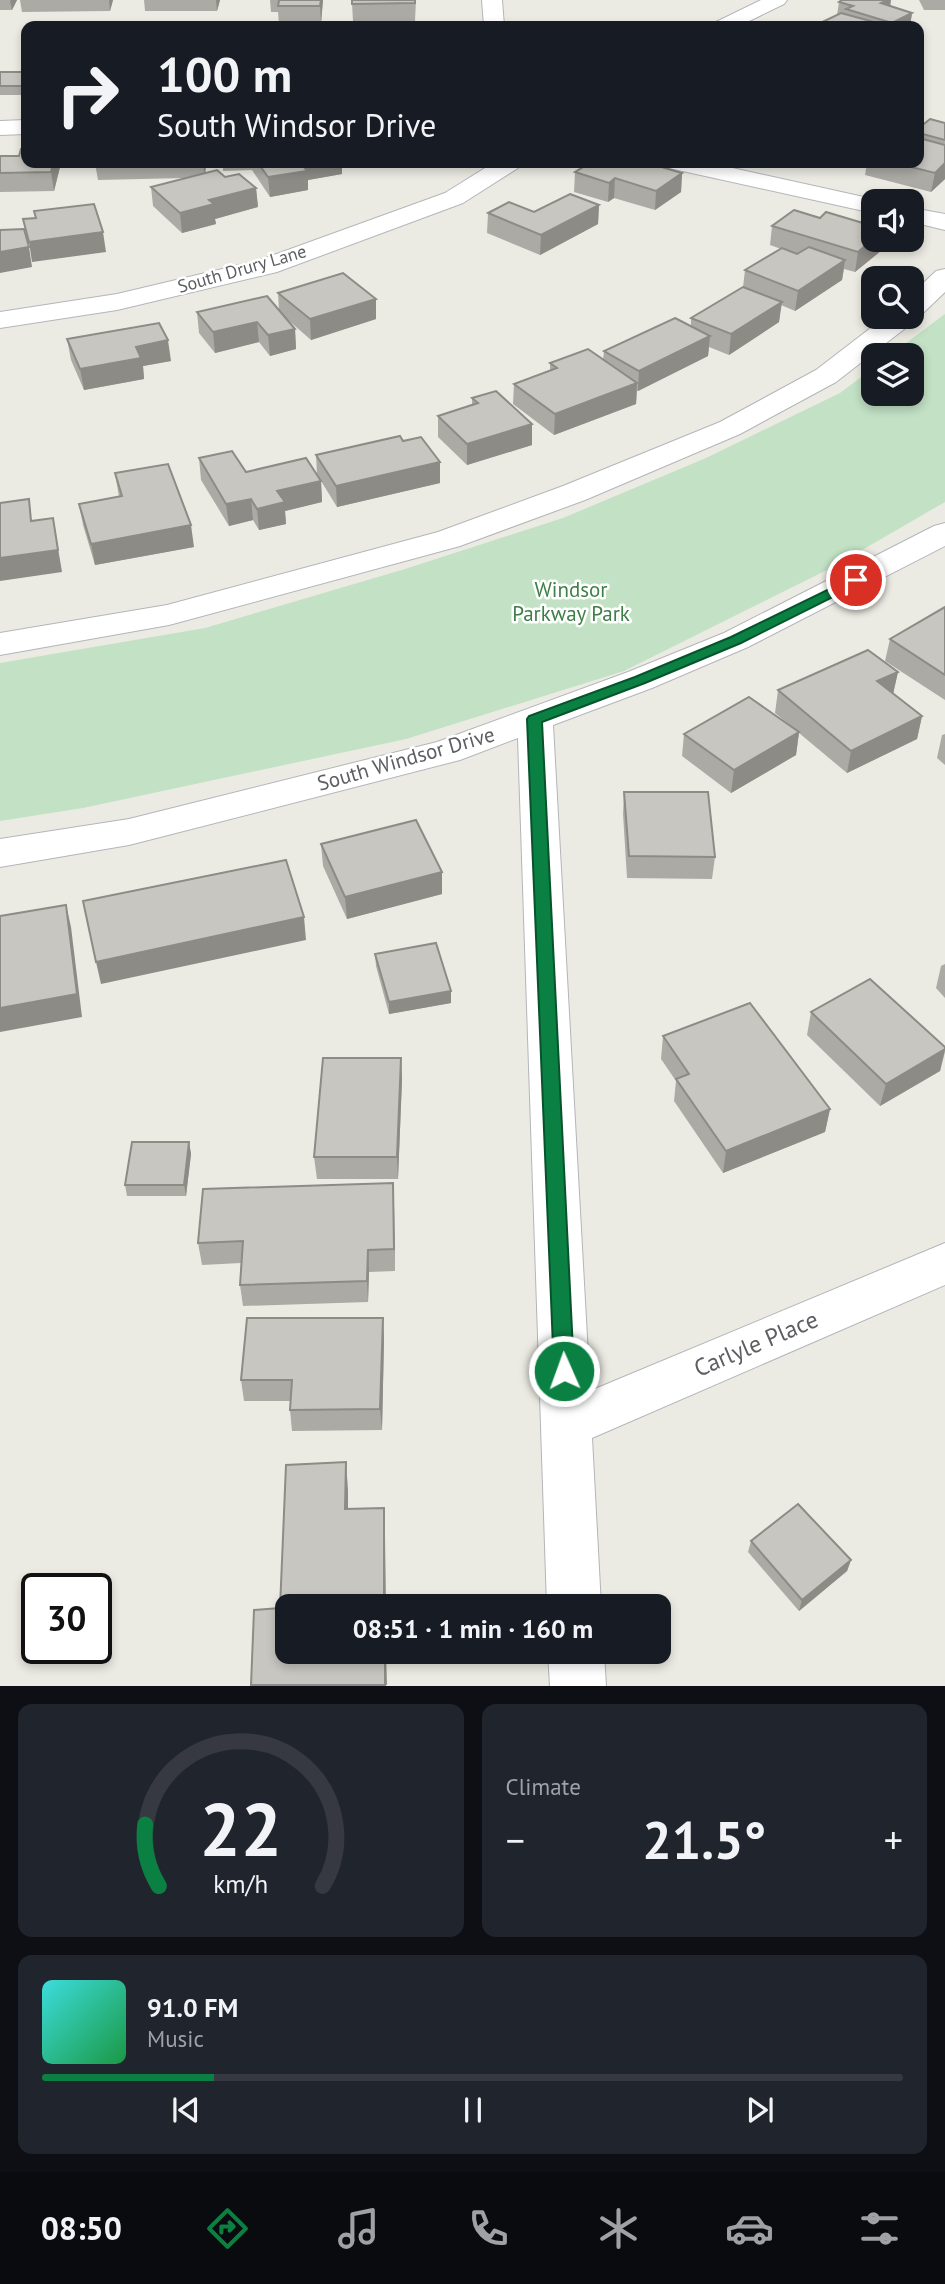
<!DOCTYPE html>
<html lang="en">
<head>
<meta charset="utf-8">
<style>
	body { margin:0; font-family:"PT Sans",sans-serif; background:#20242c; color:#f1f3f6; height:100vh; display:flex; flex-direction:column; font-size:26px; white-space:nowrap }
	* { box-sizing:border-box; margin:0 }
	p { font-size:23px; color:#9ea1a6 }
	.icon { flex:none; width:38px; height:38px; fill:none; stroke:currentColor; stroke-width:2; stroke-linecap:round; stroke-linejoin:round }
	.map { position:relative; height:1686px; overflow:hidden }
	.drawer { display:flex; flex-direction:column; gap:18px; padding:18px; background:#0d0f14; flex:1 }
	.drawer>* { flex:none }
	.top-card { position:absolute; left:21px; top:21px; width:903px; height:147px; border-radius:14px; box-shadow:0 4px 10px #0003; background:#171b24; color:#f1f3f6; overflow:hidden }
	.tools { position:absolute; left:861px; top:189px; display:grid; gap:14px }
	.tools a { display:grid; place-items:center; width:63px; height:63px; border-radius:14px; background:#171b24; box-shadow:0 4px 10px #0003; font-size:35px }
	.speed { position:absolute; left:21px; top:1573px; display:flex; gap:14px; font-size:35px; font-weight:700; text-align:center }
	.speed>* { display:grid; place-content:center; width:91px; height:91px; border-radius:50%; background:#171b24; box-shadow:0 4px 10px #0003; line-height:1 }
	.speed .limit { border:4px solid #111; border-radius:10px; background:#fff; color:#111 }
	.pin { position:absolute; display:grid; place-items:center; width:60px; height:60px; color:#fff; margin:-30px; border:4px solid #fff; border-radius:50%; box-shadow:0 2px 7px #0007 }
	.me { position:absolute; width:77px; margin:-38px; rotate:358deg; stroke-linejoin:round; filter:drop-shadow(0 0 5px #0008) }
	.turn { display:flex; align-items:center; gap:24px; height:147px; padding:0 21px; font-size:32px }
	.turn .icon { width:91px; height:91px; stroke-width:2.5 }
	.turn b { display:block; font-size:49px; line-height:60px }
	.big { font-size:52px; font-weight:700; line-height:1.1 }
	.drawer .widget { flex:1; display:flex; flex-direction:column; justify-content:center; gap:10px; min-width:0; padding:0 24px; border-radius:14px; background:#20242c }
	.drawer .dial { align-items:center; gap:0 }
	.dial svg { height:182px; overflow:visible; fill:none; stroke:#363941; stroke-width:7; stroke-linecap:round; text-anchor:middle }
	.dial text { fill:#f1f3f6; stroke:none }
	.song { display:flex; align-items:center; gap:21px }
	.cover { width:84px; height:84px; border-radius:10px; background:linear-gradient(135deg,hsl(180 70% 55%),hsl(140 70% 35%)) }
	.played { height:7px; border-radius:4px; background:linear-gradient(90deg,#0b8043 20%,#363941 20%) }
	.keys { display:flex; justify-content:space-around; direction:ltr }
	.heat { display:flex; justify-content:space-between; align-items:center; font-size:38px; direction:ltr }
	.drawer .tiles { flex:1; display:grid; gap:18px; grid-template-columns:1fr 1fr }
	.widget:last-child { grid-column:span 2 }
	.trip { position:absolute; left:275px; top:1594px; width:396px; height:70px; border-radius:14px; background:#171b24; box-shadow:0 4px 10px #0003; font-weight:700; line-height:70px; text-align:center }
	.tabs { display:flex; height:112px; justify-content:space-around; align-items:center; background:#090b0e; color:#9ea1a6 }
	.tabs .icon { width:49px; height:49px }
	.tabs .selected { color:#0b8043 }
	.tabs b { font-size:32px; color:#f1f3f6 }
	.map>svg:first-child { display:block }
	.green { fill:#c2e1c5 }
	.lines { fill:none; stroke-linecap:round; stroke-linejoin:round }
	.street-casing { stroke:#b4b5b9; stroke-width:2 }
	.street { fill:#fff; fill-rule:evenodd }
	.wall { fill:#acaaa5 }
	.shaded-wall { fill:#8c8b86 }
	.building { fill:#c8c6c0; stroke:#8c8b86; stroke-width:2 }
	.route { fill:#0b8043; stroke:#07532c; stroke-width:2 }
	.labels { text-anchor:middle; stroke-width:5; stroke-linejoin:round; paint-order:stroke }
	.far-street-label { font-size:18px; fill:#5c5e62; stroke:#fff }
	.park-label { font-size:21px; fill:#3e7f47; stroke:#fff }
	.street-label { font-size:21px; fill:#5c5e62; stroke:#fff }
	.near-street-label { font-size:24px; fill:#5c5e62; stroke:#fff }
</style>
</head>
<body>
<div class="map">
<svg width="945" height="1686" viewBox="0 0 945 1686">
	<rect width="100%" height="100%" fill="#ecebe3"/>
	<path class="green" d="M945 314V502L831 568 624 671 406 739 83 808 0 821V663L205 628 405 569 563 518 706 458 840 393 873 368V394H912V355H890Z"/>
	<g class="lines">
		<defs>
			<g id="street">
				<path d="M482 0H502L504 26H484Z"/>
				<path d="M761 0H787L784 4 739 26H712L716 22Z"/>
				<path d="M26 120V134L0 135V121Z"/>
				<path d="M493 163H521L518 168 463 203 277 272 117 310 0 328V312L117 294 260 260 445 193Z"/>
				<path d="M666 163H710L882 201H873V213L678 170 669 168Z"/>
				<path d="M912 208 945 214V230L912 222Z"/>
				<path d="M945 269V292L922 314 915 315 912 323 836 382 740 434 585 500 460 546 169 625 0 655V633L167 605 438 532 563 486 720 422 816 370 885 317H912V294L936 271Z"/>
				<path d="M945 523V546L748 647 652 688 553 725 590 1391 945 1243V1285L592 1438 601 1606H547L518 738 460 760 129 845 0 867V839L129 819 437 742 628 672 724 633 934 526Z"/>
				<path d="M548 1652H604L606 1686H550Z"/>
			</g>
		</defs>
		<use href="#street" class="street-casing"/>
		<use href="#street" class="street"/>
	</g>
	<g class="wall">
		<path d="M0 0H17L12 10H0Z"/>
		<path d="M20 0H113L110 11 22 12Z"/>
		<path d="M144 0H220L217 11H145Z"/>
		<path d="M270 0H323L321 23 279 24 278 12H271Z"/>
		<path d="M416 0 415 21H353L352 4Z"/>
		<path d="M919 0H945V10H924Z"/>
		<path d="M839 2 890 6 912 13 910 26H814L837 15Z"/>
		<rect x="0" y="72" width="26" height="23"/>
		<path d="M945 123V179L931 192 865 175 867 163H919V128Z"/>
		<path d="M0 156 60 167 54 191 0 192Z"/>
		<path d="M95 163H206L205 173 225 177 256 188 258 207 215 219 216 224 182 233 153 206 151 187 185 178 98 180Z"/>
		<path d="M223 163H342V174L308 180V190L270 197 252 170 223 171Z"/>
		<path d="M575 172 682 173 681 192 655 210 614 198 608 202 574 192Z"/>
		<path d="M599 205 598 224 540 255 487 233 488 213 534 212Z"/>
		<path d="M772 226 873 240H883L882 250 855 272 844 269 842 280 795 311 781 305 779 322 729 355 709 347 708 356 638 391H637L636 404 554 435 513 404 514 384 550 370V363L603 360 604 351 691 326V318L743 287 745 270 781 249 770 245Z"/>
		<path d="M278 293 376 299V319L311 340 287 319 295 329 296 349 270 356 259 342 215 353 199 333 197 312 279 311Z"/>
		<path d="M67 339 171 361 143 366 144 379 84 390 71 360Z"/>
		<path d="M472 398 532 424V445L467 465 438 437V416L472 405Z"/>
		<path d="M403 441 440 462V483L337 507 321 481 322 502 285 511 286 524 259 530 253 520 229 526 201 480 199 458 246 472 317 475 316 455Z"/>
		<path d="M115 473 194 547 95 565 83 525 79 504 119 497Z"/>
		<path d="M945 607V700L885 661 890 639Z"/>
		<path d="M898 672 893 694 922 716 917 739 847 773 799 733 796 755 731 793 682 756 684 734 796 730 775 713 778 690Z"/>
		<path d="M945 734V765L937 758 942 735Z"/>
		<path d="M624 792 715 857 712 879 627 878 623 814Z"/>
		<path d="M321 844 442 872V894L347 919 323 866Z"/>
		<path d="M375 954 451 991V1003L389 1014 376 966Z"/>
		<path d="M945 964V998L936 988 941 966Z"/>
		<path d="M811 1012 945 1047V1052L940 1071 880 1106 807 1035Z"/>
		<path d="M663 1036 830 1109 825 1132 723 1173 674 1101 676 1081 661 1059Z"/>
		<path d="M401 1058 402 1080 398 1179H317L314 1157Z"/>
		<path d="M189 1142 191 1154 186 1196H127L125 1185Z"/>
		<path d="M393 1183 395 1271 369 1272 368 1302 243 1306 240 1285 241 1263 202 1265 198 1243Z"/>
		<path d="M383 1318 384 1340 382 1430 292 1431 290 1410V1401H244L241 1380Z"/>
		<path d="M751 1541 851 1560 847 1571 799 1611 748 1552Z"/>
	</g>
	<g class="shaded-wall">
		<path d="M11 0H17L12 10 10 1Z"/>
		<path d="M109 0H113L110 11Z"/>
		<path d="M216 0H220L217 11Z"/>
		<path d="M321 0H323L321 23 320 6Z"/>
		<path d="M888 0H891L889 16 881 3Z"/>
		<path d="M912 13 910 26H891L892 23Z"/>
		<path d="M53 163H59L60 167 54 191 51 172Z"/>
		<path d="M203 163H206L205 178Z"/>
		<path d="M300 163H342V174L308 180V190L270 197 268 177Z"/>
		<path d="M945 163V179L931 192 935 173Z"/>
		<path d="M682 173 681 192 655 210 656 191Z"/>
		<path d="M615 178 614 198 608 202 609 183Z"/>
		<path d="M256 188 258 207 215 219 216 224 182 233 180 213 209 200Z"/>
		<path d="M599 205 598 224 540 255 541 235Z"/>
		<path d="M103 232 106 252 32 262 29 242Z"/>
		<path d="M873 240H883L882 250 855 272 858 252Z"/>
		<path d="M29 247 32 267 0 273V252Z"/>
		<path d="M845 260 842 280 795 311 798 291Z"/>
		<path d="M376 299V319L311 340 310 319Z"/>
		<path d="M782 302 779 322 729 355 731 334Z"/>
		<path d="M257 322 259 342 215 353 213 332Z"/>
		<path d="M295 329 296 349 270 356 268 335Z"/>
		<path d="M710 336 708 356 638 391 639 371Z"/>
		<path d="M168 340 171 361 143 366 144 379 84 390 80 369 136 347Z"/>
		<path d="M637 383 636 404 554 435 555 414Z"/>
		<path d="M532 424V445L467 465V444Z"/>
		<path d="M440 462V483L337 507 336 486Z"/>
		<path d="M321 481 322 502 285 511 286 524 259 530 257 509 277 491Z"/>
		<path d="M251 499 253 520 229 526 226 504Z"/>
		<path d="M53 518 62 572 0 581V558Z"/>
		<path d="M191 525 194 547 95 565 91 544Z"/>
		<path d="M898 672 893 694 877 681Z"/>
		<path d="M922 716 917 739 847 773 851 751Z"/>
		<path d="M799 732 796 755 731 793 734 770Z"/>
		<path d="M442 872V894L347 919 345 897Z"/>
		<path d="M66 905 71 927 82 1017 0 1032V1008Z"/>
		<path d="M304 917 306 940 101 984 96 962Z"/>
		<path d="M451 991V1003L389 1014V1002Z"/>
		<path d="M945 1049 940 1071 880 1106 886 1084Z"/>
		<path d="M401 1058 402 1080 398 1179 397 1157Z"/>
		<path d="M830 1109 825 1132 723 1173 726 1151Z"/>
		<path d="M189 1142 191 1154 186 1196 184 1185Z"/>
		<path d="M393 1183 394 1205 395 1271 394 1249Z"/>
		<path d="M368 1250 369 1272 368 1302 367 1281Z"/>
		<path d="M383 1318 384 1340 382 1430 380 1409Z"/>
		<path d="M346 1462 348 1490V1537L345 1509Z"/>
		<path d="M384 1508 385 1536 386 1606H384Z"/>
		<path d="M851 1560 847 1571 799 1611 802 1600Z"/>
		<path d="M385 1652H386L387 1685H385Z"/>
	</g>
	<g class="building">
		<path d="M279 0H321L320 6H278Z"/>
		<path d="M352 0H415V3L352 4Z"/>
		<path d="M842 0H888L881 3 912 13 892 23 846 9 853 6 839 2Z"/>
		<path d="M841 13 874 22 866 26H814Z"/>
		<rect x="0" y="72" width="26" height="14"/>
		<path d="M930 119 945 123V140L919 133V128Z"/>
		<path d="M919 138 945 145V163L935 173 895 163H919Z"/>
		<path d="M21 149H26V163H53L51 172 0 173V156H19Z"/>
		<path d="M258 163H301L307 171 268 177Z"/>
		<path d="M590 163H648L682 173 656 191 615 178 609 183 575 172Z"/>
		<path d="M217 170 225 177 239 174 256 188 209 200 214 204 180 213 151 187Z"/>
		<path d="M570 194 599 205 541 235 488 213 509 202 534 212Z"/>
		<path d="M94 204 103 232 29 242 23 219 36 218 34 211Z"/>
		<path d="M794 210 820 218 826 212 873 226V239L858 252 772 226Z"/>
		<path d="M24 229 29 247 0 252V230Z"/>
		<path d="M809 247 845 260 798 291 745 270 782 248 797 254Z"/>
		<path d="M343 273 376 299 310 319 278 293Z"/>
		<path d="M743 287 782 302 731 334 691 318Z"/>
		<path d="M267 296 295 329 268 335 257 322 213 332 197 312Z"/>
		<path d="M675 318 710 336 639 371 604 351Z"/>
		<path d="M159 323 168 340 136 347 141 358 80 369 67 339Z"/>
		<path d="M588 349 637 383 555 414 514 384 557 368 550 363Z"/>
		<path d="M496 391 532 424 467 444 438 416 478 403 472 398Z"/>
		<path d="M400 436 403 441 421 437 440 462 336 486 316 455Z"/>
		<path d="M232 451 246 472 306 458 321 481 277 491 285 502 257 509 251 499 226 504 199 458Z"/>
		<path d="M168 464 191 525 91 544 79 504 122 496 115 473Z"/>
		<path d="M29 499 31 521 53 518 58 550 0 558V503Z"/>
		<path d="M945 607V675L890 639Z"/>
		<path d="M868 650 898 672 877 681 922 716 851 751 778 690Z"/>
		<path d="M749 697 799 732 734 770 684 734Z"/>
		<path d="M624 792H708L715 857 629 856Z"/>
		<path d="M416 820 442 872 345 897 321 844Z"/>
		<path d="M286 860 304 917 96 962 83 901Z"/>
		<path d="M66 905 77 994 0 1008V916Z"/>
		<path d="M436 943 451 991 389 1002 375 954Z"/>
		<path d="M870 979 945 1047V1049L886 1084 811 1012Z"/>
		<path d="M750 1003 830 1109 726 1151 676 1079 689 1074 663 1036Z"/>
		<path d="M323 1058H401L397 1157H314Z"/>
		<path d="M132 1142H189L184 1185H125Z"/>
		<path d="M393 1183 394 1249 368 1250 367 1281 240 1285 243 1241 198 1243 203 1189Z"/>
		<path d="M247 1318H383L380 1409 290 1410 292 1380H241Z"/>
		<path d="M346 1462 345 1509 384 1508V1606H287V1652H385V1685H251L254 1610 280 1608 286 1465Z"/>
		<path d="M798 1504 851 1560 802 1600 751 1541Z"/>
	</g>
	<path class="route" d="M856 576 861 577V583L741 643 645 683 542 722 574 1371 571 1377 564 1380 557 1377 554 1371 527 719 529 716 635 677 731 637Z"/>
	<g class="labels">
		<g class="far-street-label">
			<text transform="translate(242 269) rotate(-16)" y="6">South Drury Lane</text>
		</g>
		<g class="park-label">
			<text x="571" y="597">Windsor<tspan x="571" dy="24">Parkway Park</tspan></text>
		</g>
		<g class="street-label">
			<text transform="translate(406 759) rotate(-16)" y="7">South Windsor Drive</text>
		</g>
		<g class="near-street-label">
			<text transform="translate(756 1344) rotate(-23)" y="8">Carlyle Place</text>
		</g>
	</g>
</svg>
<div class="tools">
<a><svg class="icon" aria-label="sound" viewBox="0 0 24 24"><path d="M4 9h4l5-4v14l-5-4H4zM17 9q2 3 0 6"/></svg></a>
<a><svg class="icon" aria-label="search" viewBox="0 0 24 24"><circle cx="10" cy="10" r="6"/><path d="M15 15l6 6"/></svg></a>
<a><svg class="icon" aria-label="layers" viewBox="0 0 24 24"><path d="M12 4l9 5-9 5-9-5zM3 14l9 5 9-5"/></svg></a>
</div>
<div class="speed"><div class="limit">30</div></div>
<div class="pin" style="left:856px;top:580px;background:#d93025"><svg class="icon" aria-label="arrive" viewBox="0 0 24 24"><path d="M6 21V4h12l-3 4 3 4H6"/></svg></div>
<svg class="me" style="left:564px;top:1371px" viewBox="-20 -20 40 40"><circle r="17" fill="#0b8043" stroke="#fff" stroke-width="3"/><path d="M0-11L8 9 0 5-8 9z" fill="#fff"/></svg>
<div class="trip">08:51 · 1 min · 160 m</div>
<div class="top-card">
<div class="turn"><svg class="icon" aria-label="right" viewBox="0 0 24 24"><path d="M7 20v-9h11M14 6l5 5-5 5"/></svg><div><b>100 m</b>South Windsor Drive</div></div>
</div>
</div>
<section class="drawer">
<div class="tiles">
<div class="widget dial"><svg viewBox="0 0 100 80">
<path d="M14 69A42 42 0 1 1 86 69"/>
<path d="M14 69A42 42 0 0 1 8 42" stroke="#0b8043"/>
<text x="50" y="56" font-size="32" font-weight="700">22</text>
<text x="50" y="72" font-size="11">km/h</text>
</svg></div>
<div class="widget"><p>Climate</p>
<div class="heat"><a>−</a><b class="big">21.5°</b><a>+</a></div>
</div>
<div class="widget">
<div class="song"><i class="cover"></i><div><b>91.0 FM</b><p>Music</p></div></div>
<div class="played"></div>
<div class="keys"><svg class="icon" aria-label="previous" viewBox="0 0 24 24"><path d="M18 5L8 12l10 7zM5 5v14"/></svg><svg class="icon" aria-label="pause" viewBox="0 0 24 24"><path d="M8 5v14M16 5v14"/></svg><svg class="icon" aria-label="next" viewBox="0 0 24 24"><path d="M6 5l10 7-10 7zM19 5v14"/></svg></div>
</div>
</div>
</section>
<nav class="tabs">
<b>08:50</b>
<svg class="icon selected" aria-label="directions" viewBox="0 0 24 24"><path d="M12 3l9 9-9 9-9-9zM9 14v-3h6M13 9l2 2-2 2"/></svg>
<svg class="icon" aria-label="music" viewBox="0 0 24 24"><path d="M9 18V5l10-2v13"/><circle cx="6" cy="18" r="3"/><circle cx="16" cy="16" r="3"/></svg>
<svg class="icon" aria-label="phone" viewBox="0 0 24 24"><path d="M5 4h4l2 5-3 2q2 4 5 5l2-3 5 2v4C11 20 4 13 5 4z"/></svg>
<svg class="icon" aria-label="climate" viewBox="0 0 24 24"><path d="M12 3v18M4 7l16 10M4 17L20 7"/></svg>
<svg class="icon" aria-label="car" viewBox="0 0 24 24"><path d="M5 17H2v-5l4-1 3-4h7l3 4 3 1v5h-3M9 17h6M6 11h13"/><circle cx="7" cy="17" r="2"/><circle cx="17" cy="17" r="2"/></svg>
<svg class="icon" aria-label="filters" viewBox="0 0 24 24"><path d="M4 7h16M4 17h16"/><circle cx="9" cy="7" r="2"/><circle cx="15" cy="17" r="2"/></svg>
</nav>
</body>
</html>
